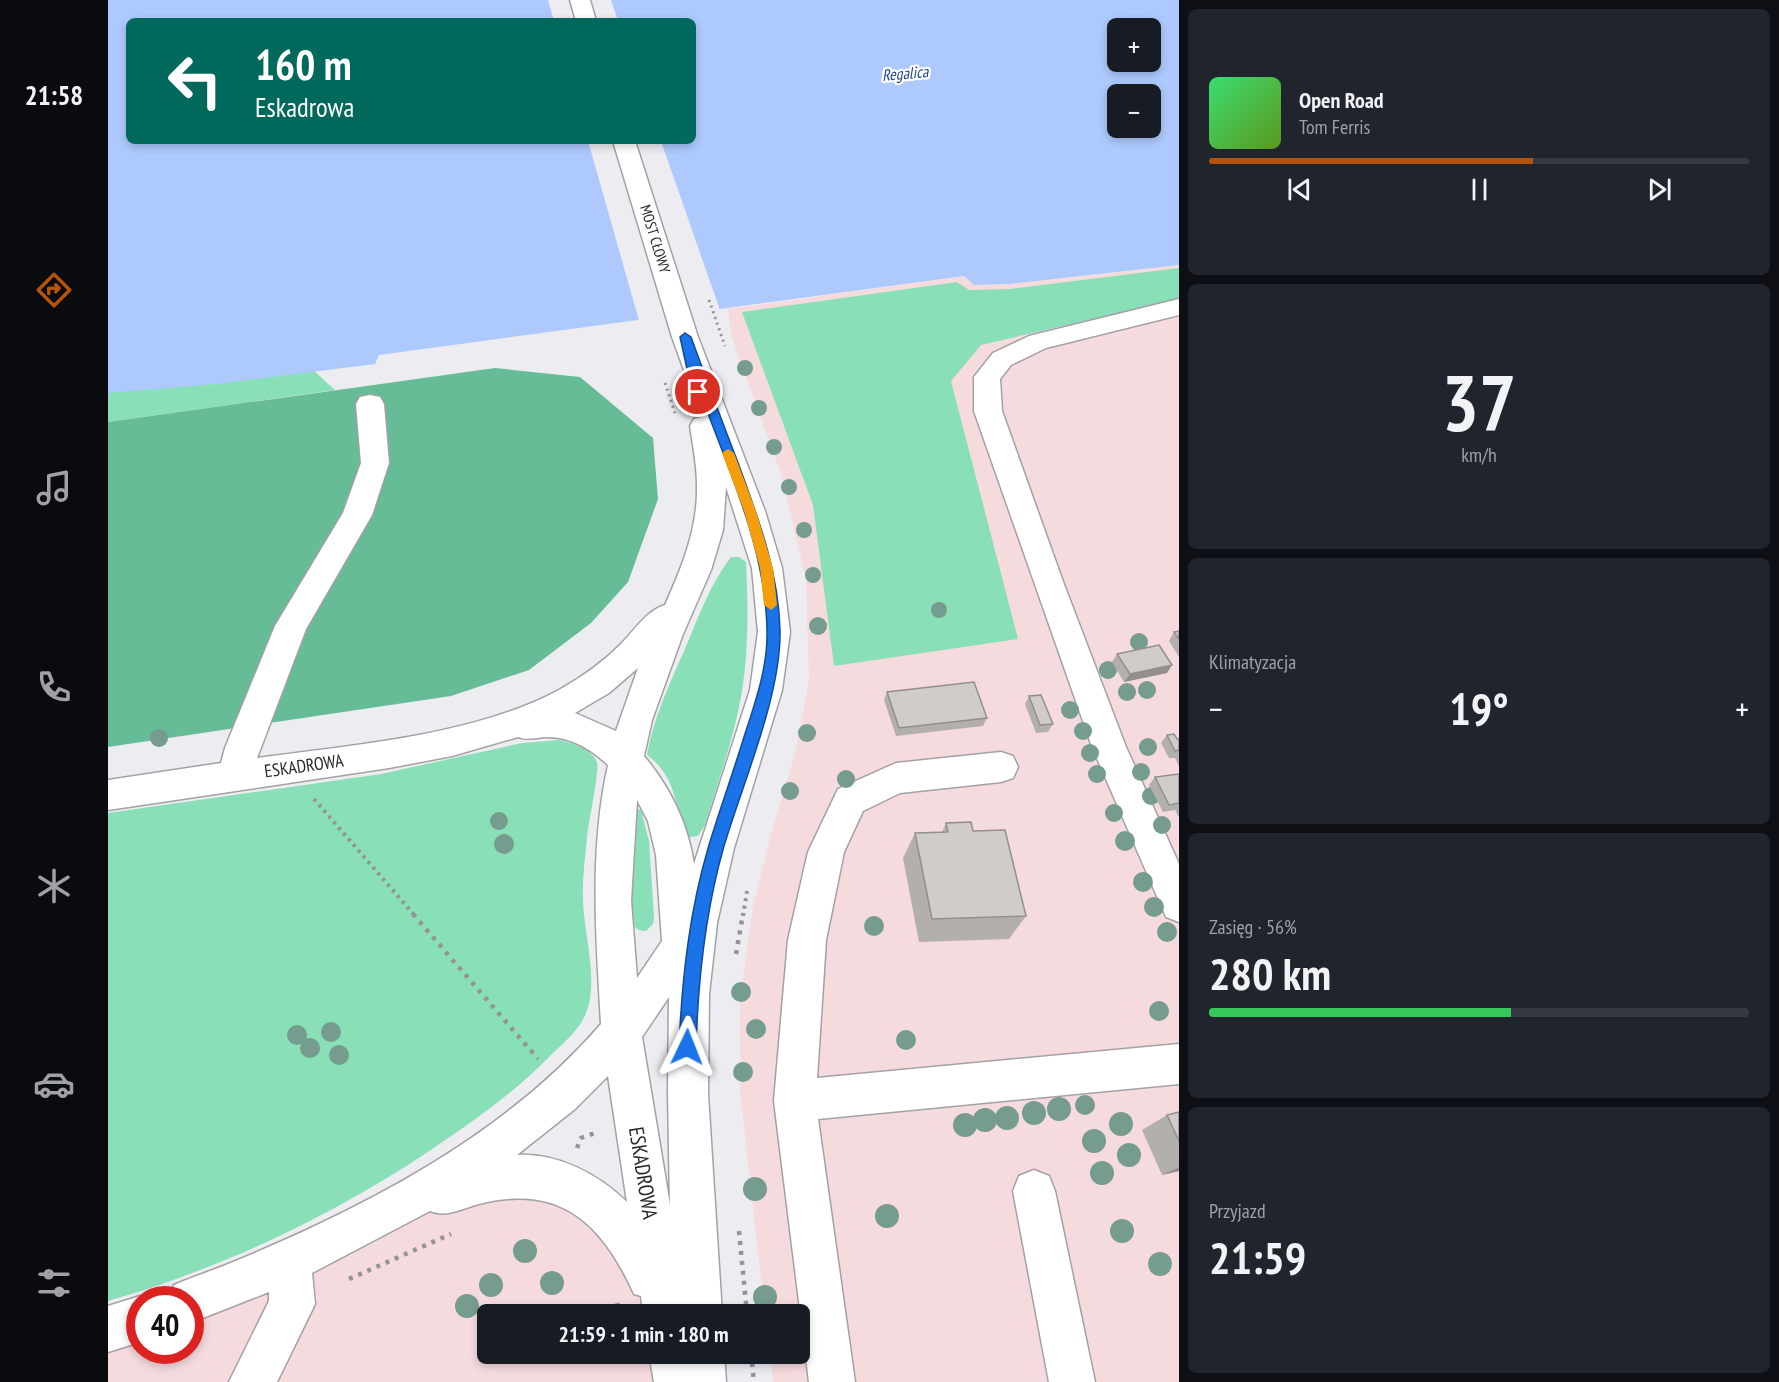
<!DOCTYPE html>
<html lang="pl">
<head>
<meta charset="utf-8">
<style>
	body { margin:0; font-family:"PT Sans Narrow",sans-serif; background:#20242c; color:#f1f3f6; height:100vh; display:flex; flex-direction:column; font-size:22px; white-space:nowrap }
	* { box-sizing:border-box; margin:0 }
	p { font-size:20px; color:#9ea1a6 }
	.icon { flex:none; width:33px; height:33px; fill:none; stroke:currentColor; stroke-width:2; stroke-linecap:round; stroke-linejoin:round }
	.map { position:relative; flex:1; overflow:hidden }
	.sheet { display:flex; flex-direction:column; gap:9px; padding:9px; background:#0d0f14; width:600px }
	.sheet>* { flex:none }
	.top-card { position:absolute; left:18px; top:18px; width:570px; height:126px; border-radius:9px; box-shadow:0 3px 9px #0003; background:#00695c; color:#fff; overflow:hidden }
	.tools { position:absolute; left:999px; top:18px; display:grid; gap:12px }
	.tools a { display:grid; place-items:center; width:54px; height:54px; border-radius:9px; background:#171b24; box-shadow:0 3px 9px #0003; font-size:30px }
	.speed { position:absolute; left:18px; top:1286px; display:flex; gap:12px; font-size:30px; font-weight:700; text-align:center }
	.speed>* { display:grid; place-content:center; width:78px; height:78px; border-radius:50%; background:#171b24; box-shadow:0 3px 9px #0003; line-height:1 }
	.speed .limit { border:9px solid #d22; background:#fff; color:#111 }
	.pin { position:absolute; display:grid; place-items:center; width:51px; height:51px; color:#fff; margin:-26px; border:3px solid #fff; border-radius:50%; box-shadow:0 2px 6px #0007 }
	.me { position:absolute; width:66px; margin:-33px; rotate:2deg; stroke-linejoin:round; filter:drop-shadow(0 0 4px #0008) }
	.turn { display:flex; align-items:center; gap:21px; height:126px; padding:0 30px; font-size:27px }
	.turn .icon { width:78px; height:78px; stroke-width:2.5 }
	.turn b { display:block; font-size:42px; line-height:51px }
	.big { font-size:45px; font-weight:600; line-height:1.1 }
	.sheet .tile { flex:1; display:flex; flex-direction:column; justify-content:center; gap:9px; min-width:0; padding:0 21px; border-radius:9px; background:#20242c }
	.sheet .dial { align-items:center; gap:0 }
	.dial b { font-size:78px; line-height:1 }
	.song { display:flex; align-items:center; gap:18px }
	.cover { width:72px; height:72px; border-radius:9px; background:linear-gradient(135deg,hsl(140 70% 55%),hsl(90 70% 35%)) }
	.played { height:6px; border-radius:3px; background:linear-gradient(90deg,#b45309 60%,#363941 60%) }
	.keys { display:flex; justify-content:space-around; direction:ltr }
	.heat { display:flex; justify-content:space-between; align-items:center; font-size:33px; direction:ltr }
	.charge { height:9px; border-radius:4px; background:linear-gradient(90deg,#34c759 56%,#363941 0) }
	.trip { position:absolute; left:369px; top:1304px; width:333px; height:60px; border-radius:9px; background:#171b24; box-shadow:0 3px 9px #0003; font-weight:600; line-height:60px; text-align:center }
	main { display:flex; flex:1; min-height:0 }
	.dock { display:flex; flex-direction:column; width:108px; justify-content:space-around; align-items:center; background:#090b0e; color:#9ea1a6 }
	.dock .icon { width:42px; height:42px }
	.dock .selected { color:#b45309 }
	.dock b { font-size:27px; color:#f1f3f6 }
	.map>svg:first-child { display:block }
	.commercial { fill:#f6dbde }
	.green { fill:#89dfb8 }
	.forest { fill:#66bc97 }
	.water { fill:#adc9fd; fill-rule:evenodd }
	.pier { fill:#edecf1 }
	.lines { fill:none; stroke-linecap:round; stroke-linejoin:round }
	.minor-casing { stroke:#a3a1a5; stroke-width:3 }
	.path-far2 { stroke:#949397; stroke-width:3; stroke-dasharray:2 4; stroke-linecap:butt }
	.path-far1 { stroke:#949397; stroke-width:4; stroke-dasharray:3 4.5; stroke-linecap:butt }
	.path { stroke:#949397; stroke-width:4.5; stroke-dasharray:4 6; stroke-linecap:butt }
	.minor { fill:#fff; fill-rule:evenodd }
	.tree { fill:#769b8f }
	.wall { fill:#b3afad }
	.shaded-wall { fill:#928f8d }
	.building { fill:#d0ccc9; stroke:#928f8d; stroke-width:1.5 }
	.route { fill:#1a73e8; stroke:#114b97; stroke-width:1.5 }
	.slow { fill:#f59e0b }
	.labels { text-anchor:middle; stroke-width:4.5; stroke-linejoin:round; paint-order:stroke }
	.far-street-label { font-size:15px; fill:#2a292b; stroke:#fff }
	.far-water-label { font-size:16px; font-style:italic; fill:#1f438e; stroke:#fff }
	.street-label { font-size:18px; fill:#2a292b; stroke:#fff }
	.near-street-label { font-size:21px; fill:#2a292b; stroke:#fff }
</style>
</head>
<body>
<main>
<nav class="dock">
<b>21:58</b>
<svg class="icon selected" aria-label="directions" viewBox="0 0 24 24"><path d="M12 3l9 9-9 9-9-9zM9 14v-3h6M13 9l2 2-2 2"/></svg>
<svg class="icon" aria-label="music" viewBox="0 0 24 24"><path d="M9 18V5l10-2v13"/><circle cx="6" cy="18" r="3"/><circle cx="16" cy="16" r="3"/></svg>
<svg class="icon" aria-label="phone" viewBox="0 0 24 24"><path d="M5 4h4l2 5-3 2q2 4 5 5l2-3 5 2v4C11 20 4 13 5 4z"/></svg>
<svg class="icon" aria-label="climate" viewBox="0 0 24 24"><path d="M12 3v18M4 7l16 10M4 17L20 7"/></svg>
<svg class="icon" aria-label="car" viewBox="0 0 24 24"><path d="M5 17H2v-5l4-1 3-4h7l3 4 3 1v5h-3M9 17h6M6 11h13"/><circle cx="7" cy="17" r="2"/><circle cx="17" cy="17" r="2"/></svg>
<svg class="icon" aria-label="filters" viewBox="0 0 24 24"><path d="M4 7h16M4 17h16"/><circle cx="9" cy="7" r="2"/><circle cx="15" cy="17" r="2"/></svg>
</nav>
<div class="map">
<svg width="1071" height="1382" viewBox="0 0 1071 1382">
	<rect width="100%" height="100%" fill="#edecf1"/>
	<g class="commercial">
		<path d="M1071 265V1382H665L662 1353H692V1314H657L632 1091V1001L645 906 663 834 688 750 701 680 698 580 674 477 623 335 620 309 856 276 866 285 902 284Z"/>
		<path d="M404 1188 466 1205 507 1234 537 1300 539 1314H380V1353H546L551 1382H0V1353L31 1339 32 1350H82L83 1317 324 1211Z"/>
	</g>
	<g class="green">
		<path d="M1071 268V299L873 345 843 381 910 639 726 666 705 505 634 312 849 282 861 290 902 289Z"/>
		<path d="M193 359 227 390 0 422V378Z"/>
		<path d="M623 557H631L638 562C640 605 641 648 634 691 627 736 610 781 597 825L590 836 582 837 576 833C567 803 567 775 539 755 545 719 562 683 577 649 590 618 602 584 623 557Z"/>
		<path d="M451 740C464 743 483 748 489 762 492 768 480 825 479 838 477 859 474 880 475 901 476 935 491 981 478 1013 472 1030 453 1045 440 1058 413 1086 381 1109 349 1132 243 1207 125 1265 0 1301V813L273 774 414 743Z"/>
		<path d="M530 809 533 810 541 841 546 917 545 924 538 931C533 931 528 930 526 925 521 912 524 822 530 809Z"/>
	</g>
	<path class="forest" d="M387 368 472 377 545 438 550 499 520 582 483 623 421 670 343 696 0 747V422Z"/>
	<path class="water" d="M0 0H1071V265L902 284 866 285 856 276 271 355 267 364 109 384 0 393ZM21 21H585V141H21ZM1010 28H1042V62H1010ZM1010 94H1042V128H1010Z"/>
	<g class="pier">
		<path d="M440 0H503L510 21H446Z"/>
		<path d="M480 141H553L613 313 532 324Z"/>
	</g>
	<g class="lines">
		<defs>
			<g id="minor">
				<path d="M462 0H482L488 21H468Z"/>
				<path d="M505 141H527L590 337 657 511 674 568 682 632 674 690 626 848 609 923 601 994 600 1094 614 1314H535L533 1296 526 1294C494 1223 452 1183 371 1204 355 1208 339 1218 322 1211L204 1273 207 1304 169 1382H121L161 1301V1292L82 1323V1299H60L66 1285C87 1276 109 1269 130 1260 262 1205 398 1134 493 1024 488 938 481 850 500 765 483 749 463 737 439 737 429 737 420 741 410 737L344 756 281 768 0 810V780L113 763 117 748 167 626 235 513 253 463 248 404 252 397 262 395 272 397 276 404 281 463 264 515 198 629 149 758C245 745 365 736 451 690 474 677 495 662 513 644 527 630 538 611 557 605 574 567 590 528 589 486 589 466 585 446 582 426L586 419 593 417 564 337ZM618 487 644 568 650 632 642 690 586 864C580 824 562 787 536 756L544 720 575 634 603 570 615 530ZM530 668 508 731 467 713 501 693ZM529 800 540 821 548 855 554 941 529 978 523 901ZM561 997 560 1094 562 1205 534 1037ZM500 1076 519 1202C490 1174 450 1153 409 1155L467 1109Z"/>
				<path d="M1071 299V315L938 348 903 365 892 379 894 411 954 579 1018 747 1071 864V922L1058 917 984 747 866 411V377L885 353 921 336Z"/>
				<path d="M893 752 905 756 910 767 905 778 893 782 792 793 755 811 736 852 718 940 709 1078 1071 1044V1084L710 1119 747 1382H701L666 1101 680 940 700 852 730 789 788 763Z"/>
				<path d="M926 1170 941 1176 947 1191 987 1382H941L905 1191 911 1176Z"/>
				<path d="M32 1296 39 1299H32V1342L0 1352V1306Z"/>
				<path d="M541 1353H616L618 1382H546Z"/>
			</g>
		</defs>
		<use href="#minor" class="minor-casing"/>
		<g class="path-far2">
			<path d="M601 300 617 346"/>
			<path d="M557 383 567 413"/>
		</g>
		<g class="path-far1">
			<path d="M206 799 307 916"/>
			<path d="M635 916 639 891"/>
		</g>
		<g class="path">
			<path d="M305 914 430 1059"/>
			<path d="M628 954 635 914"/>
			<path d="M469 1148 473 1138 490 1132"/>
			<path d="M631 1231 639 1314"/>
			<path d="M241 1279 343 1234"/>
			<path d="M509 1303 512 1314"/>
			<path d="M643 1353 646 1382"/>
			<path d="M47 1354 61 1350"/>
		</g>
		<use href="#minor" class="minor"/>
	</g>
	<g class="tree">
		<circle cx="637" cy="368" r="8"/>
		<circle cx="651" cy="408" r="8"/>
		<circle cx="666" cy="447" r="8"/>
		<circle cx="681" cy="487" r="8"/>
		<circle cx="696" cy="530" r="8"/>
		<circle cx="705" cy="575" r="8"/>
		<circle cx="831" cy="610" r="8"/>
		<circle cx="710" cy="626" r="9"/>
		<circle cx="1031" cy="642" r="9"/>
		<circle cx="1000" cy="670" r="9"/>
		<circle cx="1039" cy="690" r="9"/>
		<circle cx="1019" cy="692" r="9"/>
		<circle cx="962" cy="710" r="9"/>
		<circle cx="975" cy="731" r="9"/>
		<circle cx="699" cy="733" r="9"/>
		<circle cx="51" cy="738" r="9"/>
		<circle cx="1040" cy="747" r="9"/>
		<circle cx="982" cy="753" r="9"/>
		<circle cx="1033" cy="772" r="9"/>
		<circle cx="989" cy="774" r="9"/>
		<circle cx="738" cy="779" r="9"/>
		<circle cx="682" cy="791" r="9"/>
		<circle cx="1043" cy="796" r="9"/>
		<circle cx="1006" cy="813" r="9"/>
		<circle cx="391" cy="821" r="9"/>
		<circle cx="1054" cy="825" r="9"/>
		<circle cx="1017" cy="841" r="10"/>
		<circle cx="396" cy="844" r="10"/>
		<circle cx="1035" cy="882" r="10"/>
		<circle cx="1046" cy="907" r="10"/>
		<circle cx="766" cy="926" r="10"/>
		<circle cx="1059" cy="932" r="10"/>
		<circle cx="633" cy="992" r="10"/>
		<circle cx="1051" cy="1011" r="10"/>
		<circle cx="648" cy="1029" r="10"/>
		<circle cx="223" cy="1032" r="10"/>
		<circle cx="189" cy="1035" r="10"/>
		<circle cx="798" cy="1040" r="10"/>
		<circle cx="202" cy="1048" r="10"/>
		<circle cx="231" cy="1055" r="10"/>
		<circle cx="635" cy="1072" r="10"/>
		<circle cx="977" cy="1105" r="10"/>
		<circle cx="951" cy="1109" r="12"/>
		<circle cx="926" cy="1113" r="12"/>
		<circle cx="899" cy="1118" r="12"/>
		<circle cx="877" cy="1120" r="12"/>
		<circle cx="1013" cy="1124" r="12"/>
		<circle cx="857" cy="1125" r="12"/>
		<circle cx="986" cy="1141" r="12"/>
		<circle cx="1021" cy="1155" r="12"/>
		<circle cx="994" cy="1173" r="12"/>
		<circle cx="647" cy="1189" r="12"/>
		<circle cx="779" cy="1216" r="12"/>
		<circle cx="1014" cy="1231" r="12"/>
		<circle cx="417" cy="1251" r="12"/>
		<circle cx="1052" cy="1264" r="12"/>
		<circle cx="444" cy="1283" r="12"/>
		<circle cx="383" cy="1285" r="12"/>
		<circle cx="657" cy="1297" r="12"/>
		<circle cx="359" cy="1306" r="12"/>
	</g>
	<g class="wall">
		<path d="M1071 631V657L1061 641 1066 632Z"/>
		<path d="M1009 654 1059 673 1016 682 1004 662Z"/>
		<path d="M779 692 879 718 875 726 788 736 776 700Z"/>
		<path d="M921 696 945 724 940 732 928 733 917 704Z"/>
		<path d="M1059 735 1069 739H1071V766L1067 758H1061L1053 743Z"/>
		<path d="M1071 774V816H1070L1067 810 1055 812 1041 785 1047 777Z"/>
		<path d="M838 823 865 831 918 916 901 939 811 942 795 858 807 833 834 832Z"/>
		<path d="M1071 1112V1171L1054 1175 1034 1130 1059 1115Z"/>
	</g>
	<g class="shaded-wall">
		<path d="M1064 665 1059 673 1016 682 1022 674Z"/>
		<path d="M1071 1167V1171L1054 1175Z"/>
	</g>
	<g class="building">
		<path d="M1071 631V639L1066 632Z"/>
		<path d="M1051 645 1064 665 1022 674 1009 654Z"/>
		<path d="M866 682 879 718 791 728 779 692Z"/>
		<path d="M933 695 945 724 932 725 921 696Z"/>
		<path d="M1066 734 1069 739H1071V750L1067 751 1059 735Z"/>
		<path d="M1071 774V803L1061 805 1047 777Z"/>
		<path d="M863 822 865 831 897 830 918 916 824 919 807 833 840 832 838 823Z"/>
		<path d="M1071 1112V1141L1059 1115Z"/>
	</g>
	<path class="route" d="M577 333 583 337C598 378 613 419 629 460 649 515 671 571 672 631 673 696 635 782 616 846 597 912 590 979 588 1047L585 1053 579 1056 574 1053 571 1047C574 979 581 912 601 845 612 809 625 773 636 737 647 703 660 667 659 631 658 549 621 471 593 395H586L584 392 572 337Z"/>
	<path class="slow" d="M620 449 626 453 648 511 665 568 669 605 663 610 656 605 652 568 636 511 614 453Z"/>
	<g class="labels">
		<g class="far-street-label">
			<text transform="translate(547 239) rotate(73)" y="5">MOST CŁOWY</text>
		</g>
		<g class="far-water-label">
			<text transform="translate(797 73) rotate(-5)" y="6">Regalica</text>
		</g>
		<g class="street-label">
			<text transform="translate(196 766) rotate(-8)" y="6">ESKADROWA</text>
		</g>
		<g class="near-street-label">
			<text transform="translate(535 1173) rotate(81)" y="7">ESKADROWA</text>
		</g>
	</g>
</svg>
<div class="tools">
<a>+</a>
<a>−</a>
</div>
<div class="speed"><div class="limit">40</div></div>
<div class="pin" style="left:590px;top:392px;background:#d93025"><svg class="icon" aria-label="arrive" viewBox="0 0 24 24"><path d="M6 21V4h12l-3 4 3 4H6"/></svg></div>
<svg class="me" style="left:579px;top:1047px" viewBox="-20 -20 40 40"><path d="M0-17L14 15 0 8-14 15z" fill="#1a73e8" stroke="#fff" stroke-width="4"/></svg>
<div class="trip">21:59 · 1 min · 180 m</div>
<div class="top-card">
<div class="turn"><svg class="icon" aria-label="left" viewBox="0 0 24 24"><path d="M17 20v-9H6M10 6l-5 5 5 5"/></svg><div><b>160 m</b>Eskadrowa</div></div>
</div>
</div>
<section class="sheet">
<div class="tile">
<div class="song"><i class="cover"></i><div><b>Open Road</b><p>Tom Ferris</p></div></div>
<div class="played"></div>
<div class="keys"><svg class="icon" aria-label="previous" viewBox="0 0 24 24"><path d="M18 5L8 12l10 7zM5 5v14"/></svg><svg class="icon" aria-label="pause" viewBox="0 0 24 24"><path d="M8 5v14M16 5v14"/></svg><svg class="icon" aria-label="next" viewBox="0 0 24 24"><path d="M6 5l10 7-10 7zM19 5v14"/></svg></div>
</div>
<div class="tile dial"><b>37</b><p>km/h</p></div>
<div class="tile"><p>Klimatyzacja</p>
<div class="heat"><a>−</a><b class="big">19°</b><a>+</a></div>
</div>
<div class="tile"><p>Zasięg · 56%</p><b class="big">280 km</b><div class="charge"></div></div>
<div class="tile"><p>Przyjazd</p><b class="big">21:59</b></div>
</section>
</main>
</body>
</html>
